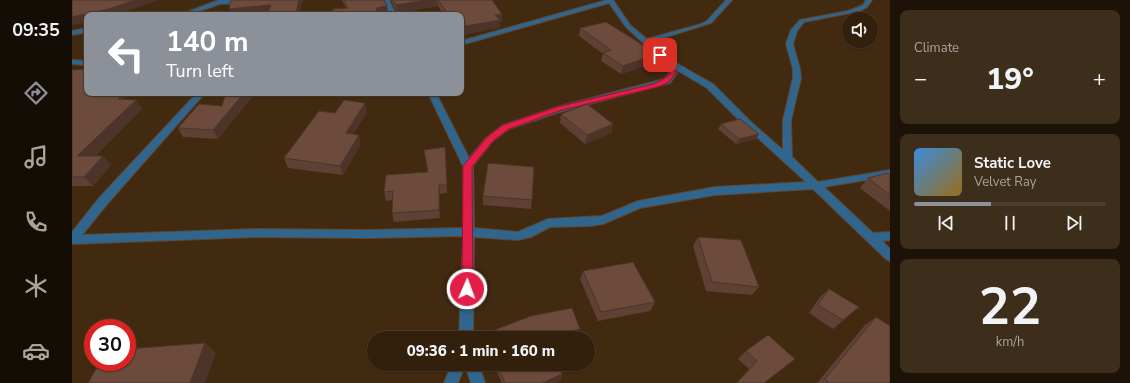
<!DOCTYPE html>
<html lang="en">
<head>
<meta charset="utf-8">
<style>
	body { margin:0; font-family:"Nunito Sans",sans-serif; background:#3d2d1b; color:#f1f3f6; height:100vh; display:flex; flex-direction:column; font-size:15px; white-space:nowrap }
	* { box-sizing:border-box; margin:0 }
	p { font-size:13px; color:#a8a39d }
	.icon { flex:none; width:22px; height:22px; fill:none; stroke:currentColor; stroke-width:2; stroke-linecap:round; stroke-linejoin:round }
	.map { position:relative; flex:1; overflow:hidden }
	.panel { display:flex; flex-direction:column; gap:10px; padding:10px; background:#1c1207; width:240px }
	.panel>* { flex:none }
	.banner { position:absolute; left:12px; top:12px; width:380px; height:84px; border-radius:8px; box-shadow:0 1px 3px #0004,0 0 0 1px #4d3e2e; background:#8c9099; color:#fff; overflow:hidden }
	.controls { position:absolute; left:770px; top:12px; display:grid; gap:8px }
	.controls a { display:grid; place-items:center; width:36px; height:36px; border-radius:50%; background:#32200d; box-shadow:0 1px 3px #0004,0 0 0 1px #4d3e2e; font-size:20px }
	.speed { position:absolute; left:12px; top:319px; display:flex; gap:8px; font-size:20px; font-weight:700; text-align:center }
	.speed>* { display:grid; place-content:center; width:52px; height:52px; border-radius:50%; background:#32200d; box-shadow:0 1px 3px #0004,0 0 0 1px #4d3e2e; line-height:1 }
	.speed .limit { border:6px solid #d22; background:#fff; color:#111 }
	.pin { position:absolute; display:grid; place-items:center; width:34px; height:34px; color:#fff; margin:-17px; border-radius:8px; box-shadow:0 2px 6px #0006 }
	.me { position:absolute; width:44px; margin:-22px; rotate:2deg; stroke-linejoin:round; filter:drop-shadow(0 0 3px #0008) }
	.turn { display:flex; align-items:center; gap:14px; height:84px; padding:0 16px; font-size:18px }
	.turn .icon { width:52px; height:52px; stroke-width:2.5 }
	.turn b { display:block; font-size:28px; line-height:34px }
	.big { font-size:30px; font-weight:800; line-height:1.1 }
	.panel .tile { flex:1; display:flex; flex-direction:column; justify-content:center; gap:6px; min-width:0; padding:0 14px; border-radius:8px; background:#3d2d1b }
	.panel .dial { align-items:center; gap:0 }
	.dial b { font-size:52px; line-height:1 }
	.song { display:flex; align-items:center; gap:12px }
	.cover { width:48px; height:48px; border-radius:6px; background:linear-gradient(135deg,hsl(210 70% 55%),hsl(40 70% 35%)) }
	.played { height:4px; border-radius:2px; background:linear-gradient(90deg,#8c9099 40%,#4d3e2e 40%) }
	.keys { display:flex; justify-content:space-around; direction:ltr }
	.heat { display:flex; justify-content:space-between; align-items:center; font-size:22px; direction:ltr }
	.trip { position:absolute; left:295px; top:331px; width:228px; height:40px; border-radius:20px; background:#32200d; box-shadow:0 1px 3px #0004,0 0 0 1px #4d3e2e; font-weight:800; line-height:40px; text-align:center }
	main { display:flex; flex:1; min-height:0 }
	.tabs { display:flex; flex-direction:column; width:72px; justify-content:space-around; align-items:center; background:#140d05; color:#a8a39d }
	.tabs .icon { width:28px; height:28px }
	.tabs .current { color:#8c9099 }
	.tabs b { font-size:18px; color:#f1f3f6 }
	.map>svg:first-child { display:block }
	.lines { fill:none; stroke-linecap:round; stroke-linejoin:round }
	.minor-casing { stroke:#5e4730; stroke-width:2 }
	.minor { fill:#30658e; fill-rule:evenodd }
	.wall { fill:#5e4034 }
	.shaded-wall { fill:#4c342a }
	.building { fill:#6d4b3c; stroke:#4c342a }
	.route { fill:#e11d48; stroke:#92132f }
</style>
</head>
<body>
<main>
<nav class="tabs">
<b>09:35</b>
<svg class="icon current" aria-label="directions" viewBox="0 0 24 24"><path d="M12 3l9 9-9 9-9-9zM9 14v-3h6M13 9l2 2-2 2"/></svg>
<svg class="icon" aria-label="music" viewBox="0 0 24 24"><path d="M9 18V5l10-2v13"/><circle cx="6" cy="18" r="3"/><circle cx="16" cy="16" r="3"/></svg>
<svg class="icon" aria-label="phone" viewBox="0 0 24 24"><path d="M5 4h4l2 5-3 2q2 4 5 5l2-3 5 2v4C11 20 4 13 5 4z"/></svg>
<svg class="icon" aria-label="climate" viewBox="0 0 24 24"><path d="M12 3v18M4 7l16 10M4 17L20 7"/></svg>
<svg class="icon" aria-label="car" viewBox="0 0 24 24"><path d="M5 17H2v-5l4-1 3-4h7l3 4 3 1v5h-3M9 17h6M6 11h13"/><circle cx="7" cy="17" r="2"/><circle cx="17" cy="17" r="2"/></svg>
</nav>
<div class="map">
<svg width="818" height="383" viewBox="0 0 818 383">
	<rect width="100%" height="100%" fill="#422a11"/>
	<g class="lines">
		<defs>
			<g id="minor">
				<path d="M147 0H193L190 2 148 4 116 15H107Z"/>
				<path d="M311 0H317L324 15H318Z"/>
				<path d="M535 0H541L558 25 575 39 629 24 635 21 654 0H660L639 23 578 42 599 60 641 84 680 123 711 150V120L721 78V69L714 44 719 30 728 20 776 11 791 5 794 0H800L795 7 788 11 732 22 725 31 721 44 728 69 729 78 719 120 720 157 746 182 818 170V176L752 187 801 233 818 232V240L810 241 818 249V261L814 259 741 189 643 195 568 208 531 224 518 226 478 227 459 237 446 240 402 237 401 338H387L391 236 295 238 185 237 0 244V232L28 197 125 93H133L36 203 10 235 185 229 295 230 392 228 391 166 356 93H364L397 158 415 137 431 125 485 107 592 79 597 73 593 63 554 27 537 3 389 45V41ZM603 69 635 88 674 127 734 182 643 187 566 201 530 216 476 219 446 232 402 228 401 166 421 141 437 129 491 111 598 83 605 73Z"/>
				<path d="M15 28V32L0 35V31Z"/>
				<path d="M0 60 15 61V65L0 64Z"/>
				<path d="M380 364H407L413 383H399L393 365 386 383H372Z"/>
			</g>
		</defs>
		<use href="#minor" class="minor-casing"/>
		<use href="#minor" class="minor"/>
	</g>
	<g class="wall">
		<path d="M270 0H312L315 6 316 14 310 15H259L274 8Z"/>
		<path d="M319 0H420L430 22H428L427 28 389 15H372L366 6 325 13Z"/>
		<path d="M508 28 582 63 549 74 529 61 531 54 507 36Z"/>
		<path d="M0 70 15 93H47L46 94 54 99 64 100 70 109 23 156H31L39 165 21 186H0Z"/>
		<path d="M154 93H183L146 139 111 137 106 128 150 106Z"/>
		<path d="M295 112 281 134 289 144 271 175 216 168 212 158 263 113Z"/>
		<path d="M489 114 541 124 539 133 513 144 488 123Z"/>
		<path d="M649 124 687 134 684 139 664 144 646 129Z"/>
		<path d="M373 147 375 193 368 194V218L322 222 320 213 321 200 314 201 312 192 356 172 352 150Z"/>
		<path d="M818 174V211L788 188 796 178Z"/>
		<path d="M411 196 460 200 459 209 411 205Z"/>
		<path d="M626 237 687 287 680 295 634 291 621 246Z"/>
		<path d="M511 271 583 302 578 311 526 321 508 279Z"/>
		<path d="M757 289 787 307 761 329 737 313 748 297Z"/>
		<path d="M804 317 818 383H745L793 325Z"/>
		<path d="M696 335 693 383H664L677 369 666 359 674 351Z"/>
		<path d="M421 364H485L490 374 488 381 484 383H430Z"/>
	</g>
	<g class="shaded-wall">
		<path d="M63 0H86L45 15H15V22L1 25H0V17Z"/>
		<path d="M227 0H231L227 15H223Z"/>
		<path d="M355 0H365L366 6 325 13 324 5Z"/>
		<path d="M199 5 202 12 171 15H159L157 9Z"/>
		<path d="M315 6 316 14 304 15 305 8Z"/>
		<path d="M430 14V22H428L427 28 389 35V27L423 15Z"/>
		<path d="M585 54 582 63 549 74 551 66Z"/>
		<path d="M31 93H47L36 104 29 95Z"/>
		<path d="M172 93H183L146 139 141 130Z"/>
		<path d="M51 94 57 104 46 99Z"/>
		<path d="M64 100 70 109 13 165 5 156Z"/>
		<path d="M293 103 295 112 276 142 274 133Z"/>
		<path d="M541 124 539 133 513 144 515 135Z"/>
		<path d="M687 134 684 139 664 144 667 139Z"/>
		<path d="M287 135 289 144 271 175 268 166Z"/>
		<path d="M31 156 39 165 21 186 12 177Z"/>
		<path d="M367 185 368 194V218L367 210Z"/>
		<path d="M508 329 506 337 500 338H470V337Z"/>
		<path d="M133 343 144 353 133 383H118Z"/>
		<path d="M490 374 488 381 484 383H470Z"/>
	</g>
	<g class="building">
		<path d="M0 0H63L37 9 0 17Z"/>
		<path d="M159 0H227L223 15H195L199 5 157 9Z"/>
		<path d="M272 0H312L315 6 305 8 304 14H302L301 15H259L261 9 276 8Z"/>
		<path d="M321 0H355L324 5Z"/>
		<path d="M366 0H420L430 14 423 15 428 20 389 27V15H377Z"/>
		<path d="M534 22 585 54 551 66 531 53 539 50 508 28Z"/>
		<path d="M15 69V93H31L29 95 51 94 46 99 64 100 5 156H31L12 177H0V70Z"/>
		<path d="M154 93H172L141 130 106 128 127 104 150 106Z"/>
		<path d="M272 100 293 103 274 133 287 135 268 166 212 158 247 111 263 113Z"/>
		<path d="M515 104 541 124 515 135 489 114Z"/>
		<path d="M668 119 687 134 667 139 649 124Z"/>
		<path d="M373 147 375 185H367V210L320 213 321 191 312 192 314 175 356 172 352 150Z"/>
		<path d="M416 163 462 167 460 200 411 196Z"/>
		<path d="M816 173 818 174V195L796 178Z"/>
		<path d="M626 237 669 240 687 287 640 282Z"/>
		<path d="M561 262 583 302 529 312 511 271Z"/>
		<path d="M757 289 787 307 771 320 746 305Z"/>
		<path d="M500 308 508 329 470 337 471 338H414L412 334 459 316Z"/>
		<path d="M804 317 818 326V383H757L753 379Z"/>
		<path d="M696 335 723 359 692 383H665L685 361 674 351Z"/>
		<path d="M133 343 118 383H16L28 362H55V349Z"/>
		<path d="M425 364H485L490 374 470 383H433Z"/>
	</g>
	<path class="route" d="M586 54C596 53 601 65 604 73L597 82 586 87 490 110 437 129 421 141 400 167 401 289 399 292 395 294 391 292 390 289 391 166 415 137 431 125 485 107 581 84 592 79 598 73 593 63 586 57Z"/>
</svg>
<div class="controls">
<a><svg class="icon" aria-label="sound" viewBox="0 0 24 24"><path d="M4 9h4l5-4v14l-5-4H4zM17 9q2 3 0 6"/></svg></a>
</div>
<div class="speed"><div class="limit">30</div></div>
<div class="pin" style="left:588px;top:55px;background:#d93025"><svg class="icon" aria-label="arrive" viewBox="0 0 24 24"><path d="M6 21V4h12l-3 4 3 4H6"/></svg></div>
<svg class="me" style="left:395px;top:289px" viewBox="-20 -20 40 40"><circle r="17" fill="#e11d48" stroke="#fff" stroke-width="3"/><path d="M0-11L8 9 0 5-8 9z" fill="#fff"/></svg>
<div class="trip">09:36 · 1 min · 160 m</div>
<div class="banner">
<div class="turn"><svg class="icon" aria-label="left" viewBox="0 0 24 24"><path d="M17 20v-9H6M10 6l-5 5 5 5"/></svg><div><b>140 m</b>Turn left</div></div>
</div>
</div>
<section class="panel">
<div class="tile"><p>Climate</p>
<div class="heat"><a>−</a><b class="big">19°</b><a>+</a></div>
</div>
<div class="tile">
<div class="song"><i class="cover"></i><div><b>Static Love</b><p>Velvet Ray</p></div></div>
<div class="played"></div>
<div class="keys"><svg class="icon" aria-label="previous" viewBox="0 0 24 24"><path d="M18 5L8 12l10 7zM5 5v14"/></svg><svg class="icon" aria-label="pause" viewBox="0 0 24 24"><path d="M8 5v14M16 5v14"/></svg><svg class="icon" aria-label="next" viewBox="0 0 24 24"><path d="M6 5l10 7-10 7zM19 5v14"/></svg></div>
</div>
<div class="tile dial"><b>22</b><p>km/h</p></div>
</section>
</main>
</body>
</html>
